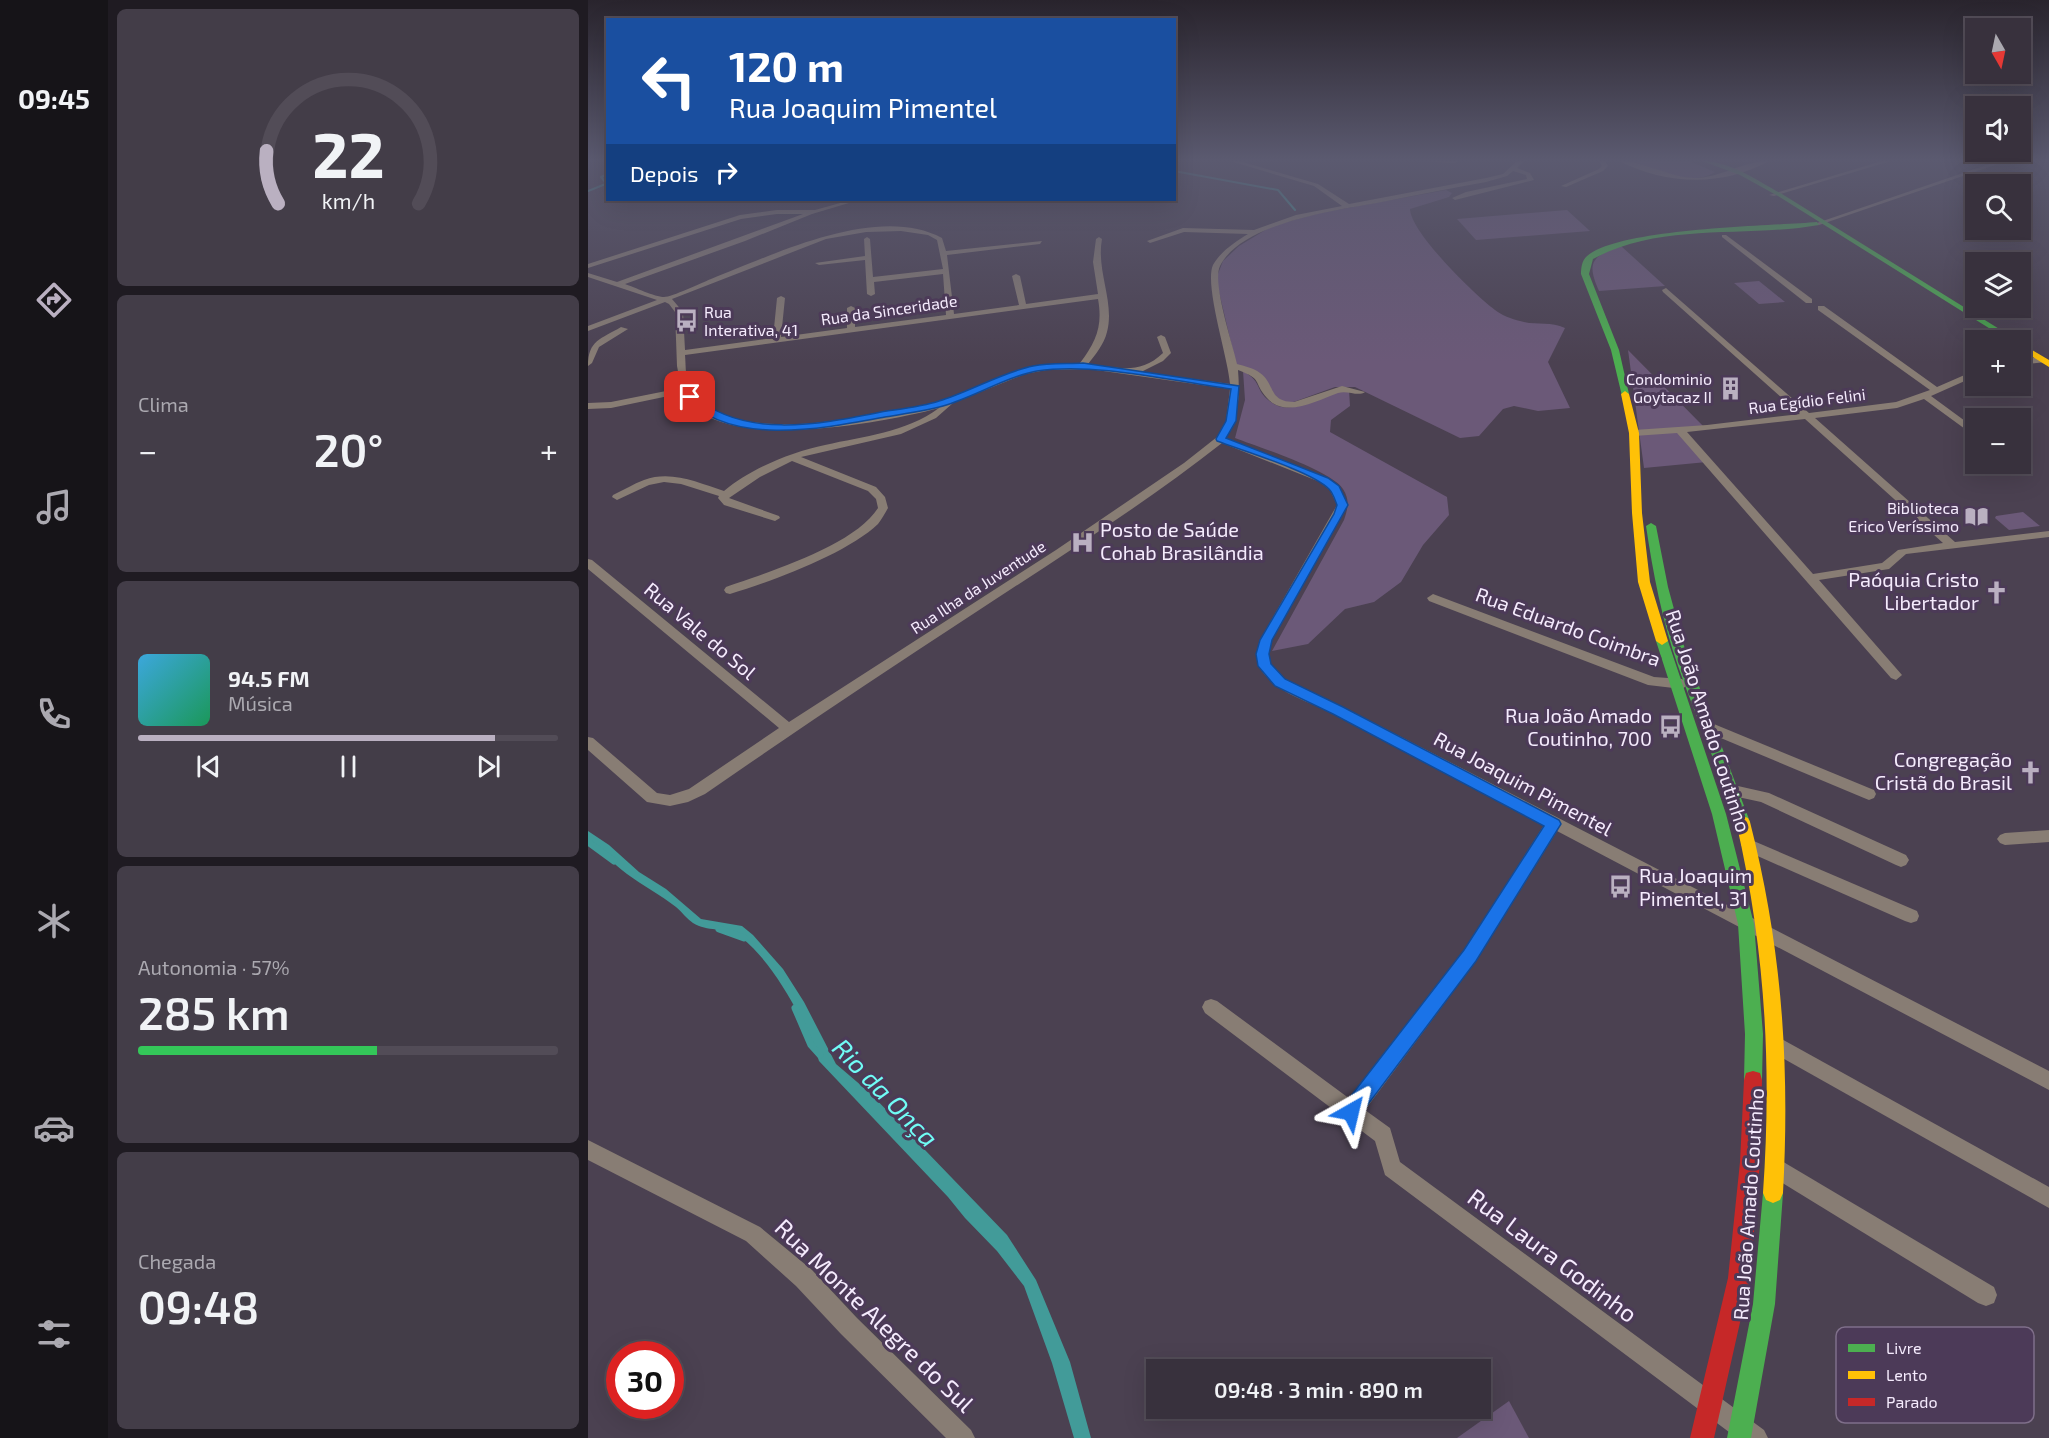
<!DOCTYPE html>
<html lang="pt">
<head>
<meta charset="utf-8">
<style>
	body { margin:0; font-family:"Exo 2",sans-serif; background:#433d48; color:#f1f3f6; height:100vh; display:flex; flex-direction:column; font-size:22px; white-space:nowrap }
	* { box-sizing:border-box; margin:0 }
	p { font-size:20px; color:#aba9b0 }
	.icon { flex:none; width:33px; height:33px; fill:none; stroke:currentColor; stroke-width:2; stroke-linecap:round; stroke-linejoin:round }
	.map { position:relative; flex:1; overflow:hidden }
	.details { display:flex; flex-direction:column; gap:9px; padding:9px; background:#1f1b22; width:480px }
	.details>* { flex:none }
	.banner { position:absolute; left:18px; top:18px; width:570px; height:183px; border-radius:0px; box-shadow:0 6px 24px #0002,0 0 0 2px #524c57; background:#1a4fa0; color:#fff; overflow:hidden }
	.needle { width:39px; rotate:171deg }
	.buttons { position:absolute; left:1377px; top:18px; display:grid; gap:12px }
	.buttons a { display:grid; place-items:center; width:66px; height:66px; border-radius:0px; background:#38313d; box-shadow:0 6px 24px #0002,0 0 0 2px #524c57; font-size:30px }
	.speed { position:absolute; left:18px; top:1341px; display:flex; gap:12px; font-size:30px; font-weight:700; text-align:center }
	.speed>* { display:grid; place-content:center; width:78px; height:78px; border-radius:50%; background:#38313d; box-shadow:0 6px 24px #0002,0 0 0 2px #524c57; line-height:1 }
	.speed .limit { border:9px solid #d22; background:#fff; color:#111 }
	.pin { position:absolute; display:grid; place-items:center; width:51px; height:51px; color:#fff; margin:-26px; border-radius:12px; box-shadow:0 3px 9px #0006 }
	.me { position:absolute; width:66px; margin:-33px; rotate:37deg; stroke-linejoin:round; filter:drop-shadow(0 0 4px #0008) }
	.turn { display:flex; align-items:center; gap:21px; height:126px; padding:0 24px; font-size:27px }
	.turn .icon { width:78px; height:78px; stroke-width:2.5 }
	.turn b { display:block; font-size:42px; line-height:51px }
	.then { display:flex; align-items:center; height:57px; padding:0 24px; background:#0003; gap:12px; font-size:22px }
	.big { font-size:45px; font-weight:600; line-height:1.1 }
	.details .tile { flex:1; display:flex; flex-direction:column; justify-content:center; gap:9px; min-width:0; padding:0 21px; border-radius:9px; background:#433d48 }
	.details .dial { align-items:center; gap:0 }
	.dial svg { height:156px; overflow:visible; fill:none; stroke:#524c57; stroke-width:7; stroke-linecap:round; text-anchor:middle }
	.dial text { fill:#f1f3f6; stroke:none }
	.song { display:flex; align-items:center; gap:18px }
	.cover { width:72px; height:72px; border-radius:9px; background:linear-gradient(135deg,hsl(200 70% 55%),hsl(150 70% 35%)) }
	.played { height:6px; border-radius:3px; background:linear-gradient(90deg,#bab0c1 85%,#524c57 85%) }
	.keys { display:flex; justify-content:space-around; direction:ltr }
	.heat { display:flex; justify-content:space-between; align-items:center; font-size:33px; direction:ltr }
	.charge { height:9px; border-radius:4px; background:linear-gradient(90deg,#34c759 57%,#524c57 0) }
	.trip { position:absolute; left:558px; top:1359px; width:345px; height:60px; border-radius:0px; background:#38313d; box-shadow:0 6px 24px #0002,0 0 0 2px #524c57; font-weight:600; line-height:60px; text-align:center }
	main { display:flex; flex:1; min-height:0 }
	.dock { display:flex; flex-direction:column; width:108px; justify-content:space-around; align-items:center; background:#161418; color:#aba9b0 }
	.dock .icon { width:42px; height:42px }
	.dock .on { color:#bab0c1 }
	.dock b { font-size:27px; color:#f1f3f6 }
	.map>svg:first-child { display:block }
	.green { fill:#6b5978 }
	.water { fill:#429b99 }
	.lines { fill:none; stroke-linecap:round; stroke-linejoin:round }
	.stream-far1 { stroke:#429b99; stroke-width:2 }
	.stream { stroke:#429b99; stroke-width:7 }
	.street { fill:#887d74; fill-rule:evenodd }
	.fast { fill:#4caf50; fill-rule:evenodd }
	.slow { fill:#ffc107; fill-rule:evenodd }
	.jam { fill:#c62828; fill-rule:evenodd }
	.route { fill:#1a73e8; stroke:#114b97; stroke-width:1.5 }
	.labels { text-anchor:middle; stroke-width:6; stroke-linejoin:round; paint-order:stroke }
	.far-street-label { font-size:16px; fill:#f5ebfd; stroke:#4c3a58 }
	.far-poi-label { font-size:16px; fill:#f5ebfd; stroke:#4c3a58; text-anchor:end }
	.poi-label { font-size:20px; fill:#f5ebfd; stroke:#4c3a58; text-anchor:end }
	.street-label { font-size:20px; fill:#f5ebfd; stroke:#4c3a58 }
	.near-street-label { font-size:24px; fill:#f5ebfd; stroke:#4c3a58 }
	.near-water-label { font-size:26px; font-style:italic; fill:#70fcf5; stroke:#4c3a58 }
	.key { fill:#4c3a58; stroke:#7f6f8a; stroke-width:1.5 }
	.key-label { font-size:16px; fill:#f5ebfd }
</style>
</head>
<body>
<main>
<nav class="dock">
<b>09:45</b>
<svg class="icon on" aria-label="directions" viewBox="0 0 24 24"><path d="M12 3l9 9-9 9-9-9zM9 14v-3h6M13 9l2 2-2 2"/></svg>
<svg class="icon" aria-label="music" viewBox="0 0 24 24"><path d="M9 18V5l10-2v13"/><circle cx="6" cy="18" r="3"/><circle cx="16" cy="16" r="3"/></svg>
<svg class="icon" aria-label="phone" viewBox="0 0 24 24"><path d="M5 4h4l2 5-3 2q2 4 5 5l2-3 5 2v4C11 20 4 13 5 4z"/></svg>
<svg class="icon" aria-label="climate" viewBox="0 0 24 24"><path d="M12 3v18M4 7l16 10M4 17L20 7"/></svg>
<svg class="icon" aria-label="car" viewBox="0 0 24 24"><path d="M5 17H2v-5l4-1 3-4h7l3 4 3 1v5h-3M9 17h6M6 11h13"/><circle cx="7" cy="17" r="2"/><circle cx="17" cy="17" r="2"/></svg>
<svg class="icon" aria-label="filters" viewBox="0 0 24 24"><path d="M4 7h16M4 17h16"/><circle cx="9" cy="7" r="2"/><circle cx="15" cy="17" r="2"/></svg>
</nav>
<section class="details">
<div class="tile dial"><svg viewBox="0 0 100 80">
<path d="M14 69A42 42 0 1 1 86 69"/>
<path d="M14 69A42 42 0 0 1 8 42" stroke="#bab0c1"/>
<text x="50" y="56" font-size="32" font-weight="700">22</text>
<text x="50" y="72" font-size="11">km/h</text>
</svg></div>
<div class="tile"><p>Clima</p>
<div class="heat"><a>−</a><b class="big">20°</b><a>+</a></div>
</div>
<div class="tile">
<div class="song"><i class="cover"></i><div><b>94.5 FM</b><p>Música</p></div></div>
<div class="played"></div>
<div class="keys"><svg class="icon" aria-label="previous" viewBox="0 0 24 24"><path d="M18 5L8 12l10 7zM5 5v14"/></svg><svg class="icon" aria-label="pause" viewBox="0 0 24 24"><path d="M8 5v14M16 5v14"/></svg><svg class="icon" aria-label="next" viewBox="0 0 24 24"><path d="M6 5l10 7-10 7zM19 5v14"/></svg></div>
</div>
<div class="tile"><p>Autonomia · 57%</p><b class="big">285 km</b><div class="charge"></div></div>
<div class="tile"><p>Chegada</p><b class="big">09:48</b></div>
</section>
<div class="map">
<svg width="1461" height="1438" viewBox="0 0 1461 1438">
	<rect width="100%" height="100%" fill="#4b4151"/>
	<g class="green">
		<path d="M1044 161H1101L1127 172C1103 188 1068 168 1044 161Z"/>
		<path d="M858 190 864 193 861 197 822 209C823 233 886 294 907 310 913 315 924 319 932 321 947 326 962 321 977 328L960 362 982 408 950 411 926 406 915 409 891 436 872 438 767 387H747L700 404 693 402 680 388 648 364 628 279 635 261 651 246 684 226 732 213Z"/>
		<path d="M979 210 1002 231 888 240 869 219Z"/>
		<path d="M1033 246 1077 286 1011 291C998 262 1004 256 1033 246Z"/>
		<path d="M1171 281 1197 302 1171 304 1146 283Z"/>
		<path d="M1040 350 1116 427 1093 430 1119 462 1056 468Z"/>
		<path d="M655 371C674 382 667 388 679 399 700 418 720 400 742 394 748 392 755 391 761 390L762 406 743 420 742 432 859 497 861 515 835 545 813 582 786 602 757 609 720 644 684 651 756 520C760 508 762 500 755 489 743 470 670 447 647 438L657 400Z"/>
		<path d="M1435 512 1452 526 1421 530 1407 518 1408 516Z"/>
		<path d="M921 1401 941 1438H869Z"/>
	</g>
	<path class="water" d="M0 831 21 845 51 872 78 889 113 919 154 926 165 935 195 969 216 1002 248 1064 282 1093 419 1235 448 1280 482 1362 503 1438H486L464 1363 436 1286 409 1251 377 1218 360 1197 231 1061C220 1025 181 954 149 935 137 927 119 932 105 923 99 919 94 912 88 907 73 895 55 886 39 874 25 864 15 851 0 842Z"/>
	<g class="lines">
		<g class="stream-far1">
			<path d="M586 171 690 190 707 210"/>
			<path d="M18 183 13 177 20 174"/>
			<path d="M0 191 20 183"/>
		</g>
		<g class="stream">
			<path d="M0 842 26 861"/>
			<path d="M131 929 156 938"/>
			<path d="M207 1008 223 1045 232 1055"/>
		</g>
		<g class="street">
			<path d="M642 161H651L730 184 761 204 898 178 915 174 929 161H936L929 168 942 173 946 180 867 200 864 198 878 192 939 179 938 175 925 171 919 176 898 182C863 188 829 195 794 202 751 210 654 222 632 266 624 283 644 342 649 364 656 366 666 368 672 373 687 383 680 402 706 402L754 386 777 392C770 397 760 390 750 393 730 400 697 419 679 398 664 381 676 380 650 370 652 395 651 415 638 438L740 478 751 486 759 505 684 640C682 648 679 655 682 663 691 684 735 698 755 707L1461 1071V1090L969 831 888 961 777 1110 802 1128 812 1162 1176 1430 1180 1438H1149L797 1175 787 1141 617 1013 614 1007 617 1001 623 999 629 1001 762 1099 876 951 956 825C887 788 817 749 747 714 724 703 696 696 679 677 668 666 667 655 672 640L749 505 742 490 732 482 634 443C554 506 467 560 382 616 293 674 205 733 117 794L100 802 82 806 59 802 0 750V737L5 738 69 793 82 795 101 789 191 728 0 569V559L4 560 201 722 468 550 596 463 629 437 638 421 642 389 501 369 458 370 437 374 365 403 348 418 313 434 213 457 288 487 297 497 300 508C297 513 294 519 290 524 260 553 183 582 142 594L138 593 136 590 138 587C180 572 266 546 290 508L288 499 280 491 204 461 172 477 141 498 191 516 192 518 187 521 136 505 130 498 131 496 93 484 76 482 61 485 29 500 24 497 25 495C36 490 45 484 56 480 84 470 110 483 136 491 162 469 203 452 237 445 276 436 317 433 351 408 296 423 163 446 114 413 107 408 100 400 95 393L23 408 0 409V403L23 402 93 388 89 366 87 312 81 304 77 302 0 331V326L69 300 0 277V273L29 282 215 214H189L153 219 0 268V264L152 215 189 210H227L263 200H271L224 214 157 241 37 284C46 287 67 297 76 297 84 297 113 283 123 279 185 255 289 203 354 238L358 251 454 241 452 244 359 255 366 314 431 305 424 276 428 274 432 276 438 304 510 294 505 262 508 239 511 237 514 239C508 271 527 302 519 332 516 344 508 354 500 364 529 367 551 376 575 353L569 337 573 335 577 337 583 353 575 361 553 372 642 384C640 357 616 285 625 265 633 251 647 242 660 234L596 232 562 243 559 241 595 228 666 230 708 215 754 206 726 186ZM313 231 340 235 349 240 355 269 285 277 282 239 279 237 276 239 277 256 227 263 231 265 277 260 279 294 283 296 287 294 286 282 355 274 358 315 267 327V308L263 306 259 308V328L193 337 197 298 193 296 189 298 185 338 97 350 95 312 84 299 238 239 278 232ZM510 299C515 326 508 342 492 363 437 361 409 384 361 399 307 416 138 450 103 391 97 382 98 366 97 355Z"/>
			<path d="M829 161H870L867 163Z"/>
			<path d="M1011 161H1017L1020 166 1015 171 978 187 973 186 1011 169 1014 166Z"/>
			<path d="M1031 161C1058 161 1081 178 1108 178 1134 177 1156 161 1181 161 1134 187 1078 185 1031 161Z"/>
			<path d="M1294 161H1303L1186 196 1181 195Z"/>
			<path d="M1410 161H1419L1231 225 1226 224Z"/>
			<path d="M1134 235H1138L1224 299V303H1218L1134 237Z"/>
			<path d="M1078 288 1221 413 1308 402 1342 390 1230 310V306H1236L1349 387 1388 370V376L1343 396 1388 429V437L1336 399 1309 408 1227 418 1367 542 1461 531V537L1318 554 1301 569 1231 580 1314 675 1308 680 1303 678 1089 433 1046 436 1041 433 1046 430 1119 425 1212 414 1075 292 1074 290ZM1217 419 1355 543 1310 550 1294 563 1225 574 1099 432Z"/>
			<path d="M33 327 40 329 11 347 4 363 0 366C0 340 13 339 33 327Z"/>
			<path d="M1455 357 1459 360 1458 362 1432 365V359Z"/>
			<path d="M845 594 1066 677 1094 679 1101 684 1094 689 1060 685 841 601 839 598Z"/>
			<path d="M1121 722 1286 790 1288 794 1286 798 1281 800 1276 798 1116 731 1114 727 1116 723Z"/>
			<path d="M1141 784 1181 793 1318 855 1321 860 1318 865 1313 867 1308 865 1173 802 1136 794 1134 790 1136 786Z"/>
			<path d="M1461 830V842L1417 845 1412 843 1409 839 1412 835 1417 833Z"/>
			<path d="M1161 839 1329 911 1331 916 1329 921 1323 923 1317 921 1156 850 1153 845 1156 840Z"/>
			<path d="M1188 1036 1461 1187V1208L1182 1051 1179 1045 1182 1039Z"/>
			<path d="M0 1140 172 1227 224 1270 269 1318 383 1430 387 1438H358L253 1334 208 1286 158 1241 0 1160Z"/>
			<path d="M1187 1157 1406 1287 1409 1295 1406 1303 1398 1306 1390 1303 1180 1174 1177 1167 1180 1160Z"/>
		</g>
		<g class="fast">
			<path d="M1114 161C1142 161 1170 181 1194 194L1429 340H1420L1190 196 1152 175Z"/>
			<path d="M1229 222 1231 225C1157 238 1073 222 1005 259L1001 274 1031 350 1041 394 1034 396 1023 350 993 274C993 268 994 261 998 257 1028 228 1183 226 1229 222Z"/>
			<path d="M1063 523 1068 526 1080 587 1096 646 1162 822 1160 826 1155 828 1150 826 1148 822C1131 769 1108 718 1090 666 1074 620 1065 573 1058 526Z"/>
			<path d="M1074 637 1080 641 1138 814 1166 924 1175 1034 1174 1080 1172 1087 1165 1089 1158 1087 1156 1080 1157 1034 1150 924 1124 814 1068 641Z"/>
			<path d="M1185 1183 1192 1186 1195 1193 1187 1304 1163 1438H1139L1165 1304 1175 1193 1178 1186Z"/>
		</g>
		<g class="slow">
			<path d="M1432 343 1461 360V367L1432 349Z"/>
			<path d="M1037 391 1041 394 1051 433 1054 513 1062 582 1080 641 1074 645 1068 641 1050 582 1044 513 1041 433 1033 394Z"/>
			<path d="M1155 816 1160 818 1162 822C1194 947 1202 1065 1195 1193L1192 1200 1185 1203 1178 1200 1175 1193C1184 1065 1177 947 1148 822L1150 818Z"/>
		</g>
		<path class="jam" d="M1165 1071 1172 1073 1174 1080 1172 1162 1162 1278 1126 1438H1102L1140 1278 1152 1162 1156 1080 1158 1073Z"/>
	</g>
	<linearGradient id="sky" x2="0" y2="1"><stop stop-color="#29242d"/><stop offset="0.44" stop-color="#5b5a70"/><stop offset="1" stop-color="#5b5a70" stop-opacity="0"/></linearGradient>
	<rect width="1461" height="362" fill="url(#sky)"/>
	<path class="route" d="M495 363 651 386 648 421 638 438 740 478 751 486 760 505 684 640 681 654 683 664 697 679 755 707 971 820 973 824 888 961 769 1119 763 1122 756 1119 753 1112 756 1105 876 950 956 826 745 714 687 686 670 666 668 654 672 640 746 514 749 505C747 500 745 493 741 489 723 471 655 451 629 441L628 439 638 421 643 389C584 381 506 362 449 371 420 376 384 398 355 406 336 411 316 414 297 417 238 428 142 448 97 397L105 395C156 440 232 424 293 412 312 409 333 407 351 401 381 392 415 372 445 366 461 363 479 364 495 363Z"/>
	<defs>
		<symbol id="bus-bare" viewBox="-9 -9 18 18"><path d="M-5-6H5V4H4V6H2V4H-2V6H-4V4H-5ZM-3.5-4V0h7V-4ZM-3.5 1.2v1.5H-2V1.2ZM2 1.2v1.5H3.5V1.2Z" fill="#bab0c1" stroke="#4c3a58" stroke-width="2.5" paint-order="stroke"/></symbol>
		<symbol id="building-bare" viewBox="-9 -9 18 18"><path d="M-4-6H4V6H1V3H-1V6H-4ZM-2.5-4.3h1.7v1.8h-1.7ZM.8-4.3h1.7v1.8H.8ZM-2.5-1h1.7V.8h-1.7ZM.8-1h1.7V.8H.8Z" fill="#bab0c1" stroke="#4c3a58" stroke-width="2.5" paint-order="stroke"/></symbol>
		<symbol id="library-bare" viewBox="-9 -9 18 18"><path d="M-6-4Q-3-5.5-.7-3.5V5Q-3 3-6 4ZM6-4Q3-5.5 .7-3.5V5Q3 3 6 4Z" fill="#bab0c1" stroke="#4c3a58" stroke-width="2.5" paint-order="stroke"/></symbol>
		<symbol id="hospital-bare" viewBox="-9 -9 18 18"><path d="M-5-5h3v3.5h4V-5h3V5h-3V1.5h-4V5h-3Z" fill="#bab0c1" stroke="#4c3a58" stroke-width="2.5" paint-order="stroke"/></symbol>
		<symbol id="church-bare" viewBox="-9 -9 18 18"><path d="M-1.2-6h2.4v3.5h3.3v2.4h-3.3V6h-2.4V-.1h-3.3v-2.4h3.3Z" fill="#bab0c1" stroke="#4c3a58" stroke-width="2.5" paint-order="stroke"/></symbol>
	</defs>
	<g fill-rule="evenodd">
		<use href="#bus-bare" x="82" y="304" width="33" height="33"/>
		<use href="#building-bare" x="1126" y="372" width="33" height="33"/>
		<use href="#library-bare" x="1372" y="500" width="33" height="33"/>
		<use href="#hospital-bare" x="478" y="526" width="33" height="33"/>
		<use href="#church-bare" x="1392" y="576" width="33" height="33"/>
		<use href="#bus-bare" x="1066" y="710" width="33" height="33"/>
		<use href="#church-bare" x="1426" y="756" width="33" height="33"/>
		<use href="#bus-bare" x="1016" y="870" width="33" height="33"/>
	</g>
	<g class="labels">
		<g class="far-street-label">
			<text transform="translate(301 310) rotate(-8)" y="6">Rua da Sinceridade</text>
			<text transform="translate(1219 401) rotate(-7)" y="6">Rua Egídio Felini</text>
			<text transform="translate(390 587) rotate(-33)" y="6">Rua Ilha da Juventude</text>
		</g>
		<g class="far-poi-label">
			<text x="116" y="318" text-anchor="start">Rua<tspan x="116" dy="18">Interativa, 41</tspan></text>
			<text x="1124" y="385">Condominio<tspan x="1124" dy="18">Goytacaz II</tspan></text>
			<text x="1371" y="514">Biblioteca<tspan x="1371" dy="18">Erico Veríssimo</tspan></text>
		</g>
		<g class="poi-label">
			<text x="512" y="537" text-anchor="start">Posto de Saúde<tspan x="512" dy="23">Cohab Brasilândia</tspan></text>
			<text x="1391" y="587">Paóquia Cristo<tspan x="1391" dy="23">Libertador</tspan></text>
			<text x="1064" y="723">Rua João Amado<tspan x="1064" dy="23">Coutinho, 700</tspan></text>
			<text x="1424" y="767">Congregação<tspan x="1424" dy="23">Cristã do Brasil</tspan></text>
			<text x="1051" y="883" text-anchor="start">Rua Joaquim<tspan x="1051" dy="23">Pimentel, 31</tspan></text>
		</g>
		<g class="street-label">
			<text transform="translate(980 627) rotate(20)" y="7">Rua Eduardo Coimbra</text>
			<text transform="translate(112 631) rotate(40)" y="7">Rua Vale do Sol</text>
			<text transform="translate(1120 721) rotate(72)" y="7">Rua João Amado Coutinho</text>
			<text transform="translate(935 784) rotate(28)" y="7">Rua Joaquim Pimentel</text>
			<text transform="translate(1161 1204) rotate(-86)" y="7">Rua João Amado Coutinho</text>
		</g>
		<g class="near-street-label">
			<text transform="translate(964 1256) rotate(37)" y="8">Rua Laura Godinho</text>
			<text transform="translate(286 1316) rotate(44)" y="8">Rua Monte Alegre do Sul</text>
		</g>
		<g class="near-water-label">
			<text transform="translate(297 1093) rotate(46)" y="9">Rio da Onça</text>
		</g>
	</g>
	<rect x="1248" y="1327" width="198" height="96" rx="9" class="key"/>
	<rect x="1260" y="1344" width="27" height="8" fill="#4caf50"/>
	<rect x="1260" y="1371" width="27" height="8" fill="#ffc107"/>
	<rect x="1260" y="1398" width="27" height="8" fill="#c62828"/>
	<g class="key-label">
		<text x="1298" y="1354">Livre</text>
		<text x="1298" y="1381">Lento</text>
		<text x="1298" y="1408">Parado</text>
	</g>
</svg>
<div class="buttons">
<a><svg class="needle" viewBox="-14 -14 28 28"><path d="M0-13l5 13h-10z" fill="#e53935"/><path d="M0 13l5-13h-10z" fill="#aba9b0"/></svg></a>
<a><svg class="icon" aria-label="sound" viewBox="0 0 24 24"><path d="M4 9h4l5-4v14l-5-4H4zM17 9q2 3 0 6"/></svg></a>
<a><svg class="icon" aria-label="search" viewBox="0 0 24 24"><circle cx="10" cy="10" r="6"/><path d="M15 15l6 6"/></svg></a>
<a><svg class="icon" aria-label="layers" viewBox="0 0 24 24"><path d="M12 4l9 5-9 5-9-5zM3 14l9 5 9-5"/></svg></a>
<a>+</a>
<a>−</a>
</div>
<div class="speed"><div class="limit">30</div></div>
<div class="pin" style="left:102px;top:397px;background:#d93025"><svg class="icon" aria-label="arrive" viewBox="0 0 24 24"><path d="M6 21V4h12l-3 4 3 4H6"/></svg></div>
<svg class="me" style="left:763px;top:1112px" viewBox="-20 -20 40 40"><path d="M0-17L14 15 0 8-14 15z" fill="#1a73e8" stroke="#fff" stroke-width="4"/></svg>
<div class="trip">09:48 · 3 min · 890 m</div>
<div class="banner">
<div class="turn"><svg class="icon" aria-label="left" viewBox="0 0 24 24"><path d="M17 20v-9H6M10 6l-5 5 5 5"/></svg><div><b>120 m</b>Rua Joaquim Pimentel</div></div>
<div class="then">Depois<svg class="icon" aria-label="right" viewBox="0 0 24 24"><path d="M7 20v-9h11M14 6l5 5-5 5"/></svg></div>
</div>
</div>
</main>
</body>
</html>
